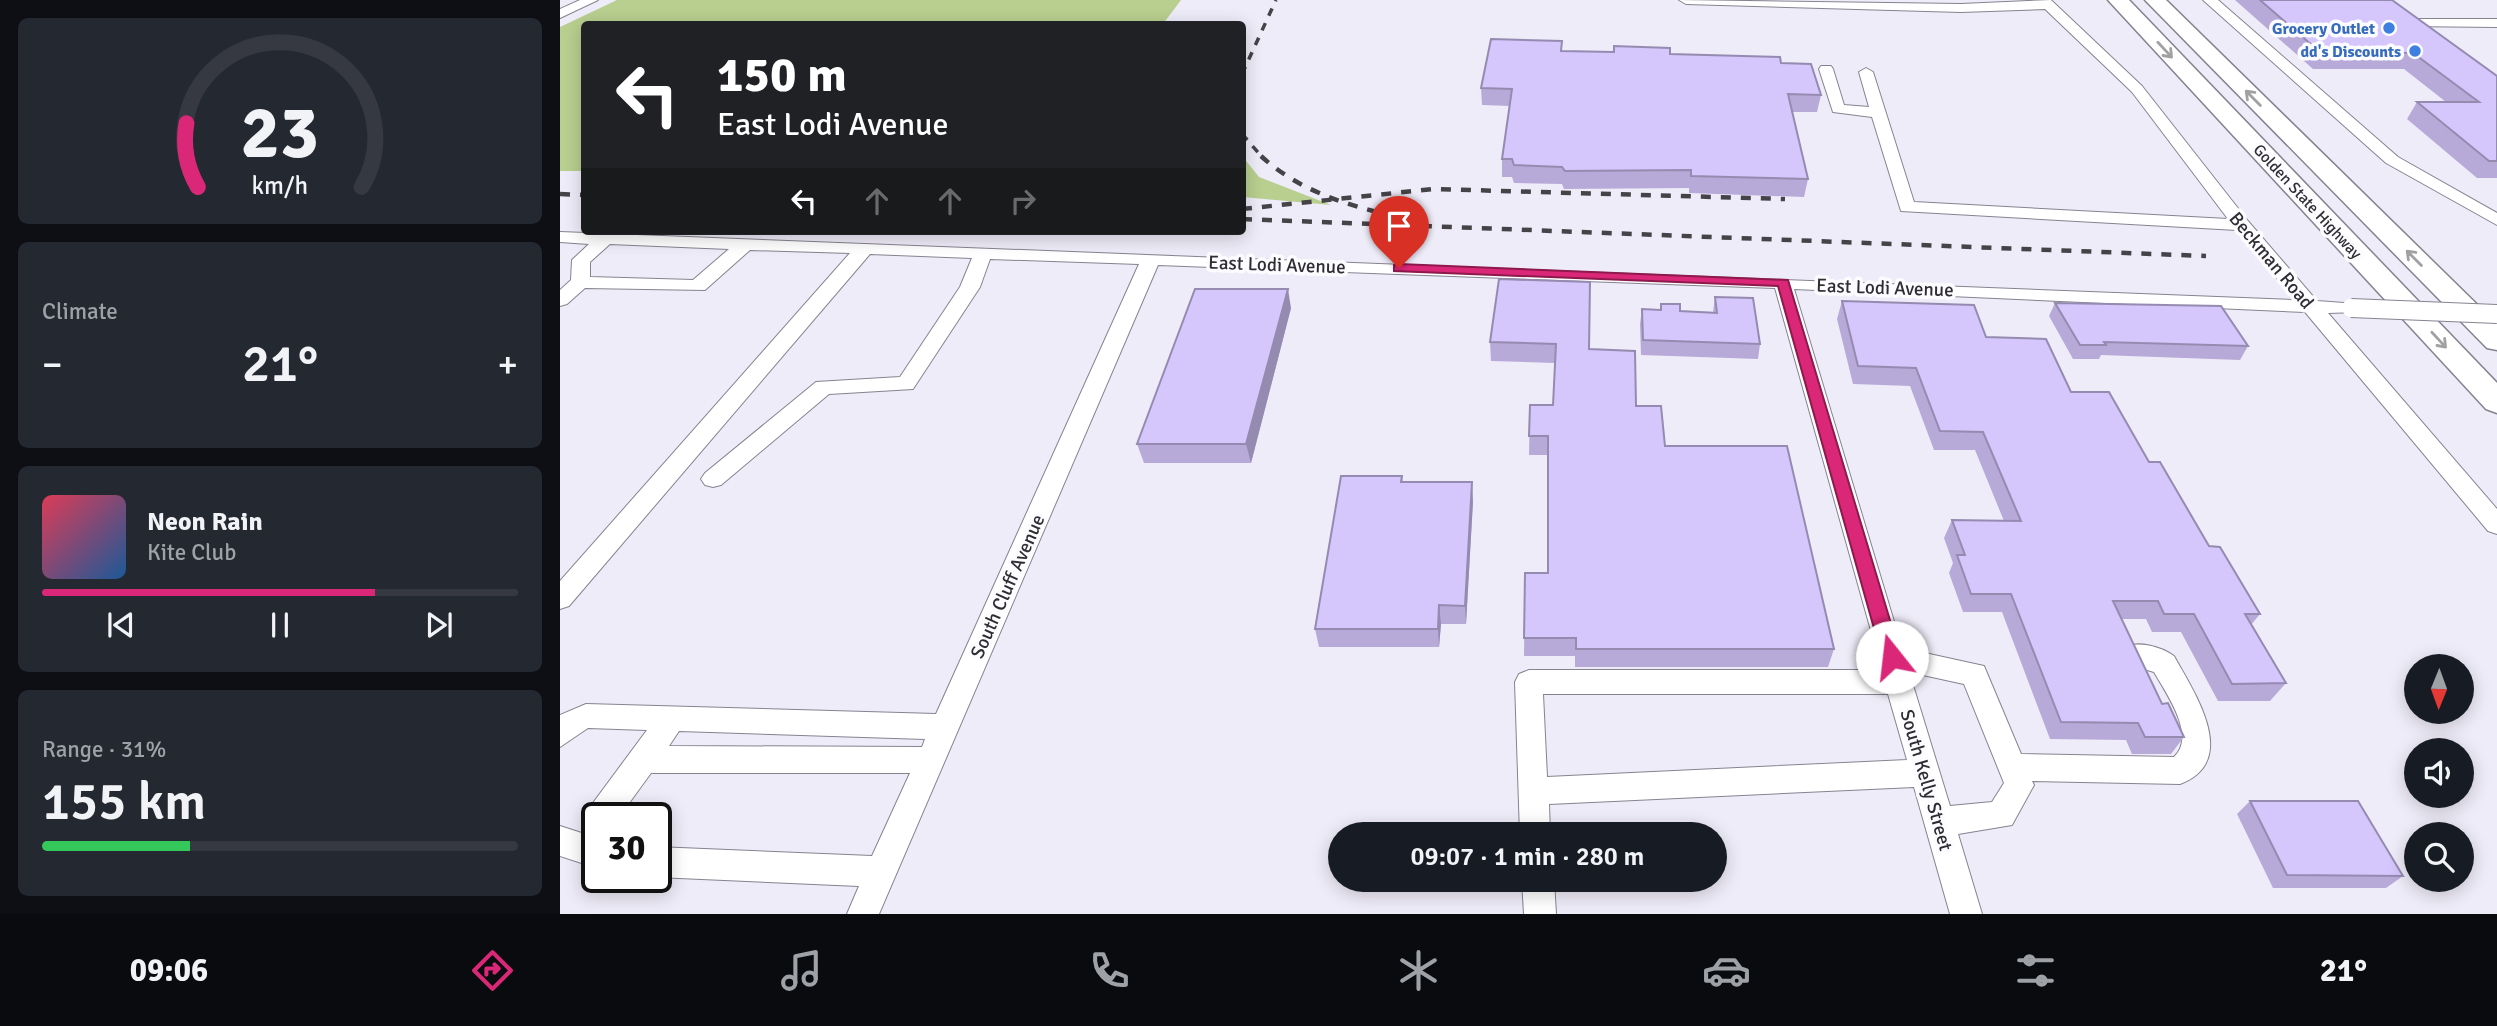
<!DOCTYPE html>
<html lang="en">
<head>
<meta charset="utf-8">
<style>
	body { margin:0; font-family:Signika,sans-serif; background:#242831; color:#f1f3f6; height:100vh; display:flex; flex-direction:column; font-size:26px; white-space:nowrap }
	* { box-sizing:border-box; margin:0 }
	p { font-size:23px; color:#9ea1a6 }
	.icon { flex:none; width:38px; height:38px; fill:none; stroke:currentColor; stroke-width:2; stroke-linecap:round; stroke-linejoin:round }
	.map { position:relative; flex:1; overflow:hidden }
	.side { display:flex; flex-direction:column; gap:18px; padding:18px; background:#0d0f14; width:560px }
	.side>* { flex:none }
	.banner { position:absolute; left:21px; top:21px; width:665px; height:214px; border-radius:7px; box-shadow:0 4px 18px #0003; background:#202124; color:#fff; overflow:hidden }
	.needle { width:46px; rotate:181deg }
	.controls { position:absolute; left:1844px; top:654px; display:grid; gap:14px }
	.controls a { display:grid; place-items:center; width:70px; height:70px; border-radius:50%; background:#171b24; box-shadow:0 4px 18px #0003; font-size:35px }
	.speed { position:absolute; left:21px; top:802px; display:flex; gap:14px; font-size:35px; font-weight:700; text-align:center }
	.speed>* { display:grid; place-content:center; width:91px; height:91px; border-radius:50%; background:#171b24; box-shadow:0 4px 18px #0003; line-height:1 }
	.speed .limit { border:4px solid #111; border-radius:10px; background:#fff; color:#111 }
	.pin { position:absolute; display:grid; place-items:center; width:60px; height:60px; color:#fff; margin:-72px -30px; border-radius:50% 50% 50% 0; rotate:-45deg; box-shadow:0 0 7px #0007 }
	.pin .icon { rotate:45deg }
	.me { position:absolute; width:77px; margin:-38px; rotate:344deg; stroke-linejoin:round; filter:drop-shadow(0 0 5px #0008) }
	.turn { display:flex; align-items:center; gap:24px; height:147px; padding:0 21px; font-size:32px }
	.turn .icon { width:91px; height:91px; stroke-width:2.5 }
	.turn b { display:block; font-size:49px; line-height:60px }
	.lanes { display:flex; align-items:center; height:66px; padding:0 21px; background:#0003; justify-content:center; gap:35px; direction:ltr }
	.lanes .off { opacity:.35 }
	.big { font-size:52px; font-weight:600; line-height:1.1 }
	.side .widget { flex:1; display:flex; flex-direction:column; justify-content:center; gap:10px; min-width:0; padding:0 24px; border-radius:10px; background:#242831 }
	.side .dial { align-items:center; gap:0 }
	.dial svg { height:182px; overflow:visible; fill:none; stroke:#363941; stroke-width:7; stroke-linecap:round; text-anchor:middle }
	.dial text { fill:#f1f3f6; stroke:none }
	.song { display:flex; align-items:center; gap:21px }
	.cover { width:84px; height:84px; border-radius:10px; background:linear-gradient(135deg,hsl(350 70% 55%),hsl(210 70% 35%)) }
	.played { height:7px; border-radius:4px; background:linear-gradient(90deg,#db2777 70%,#363941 70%) }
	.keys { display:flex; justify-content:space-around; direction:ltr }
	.heat { display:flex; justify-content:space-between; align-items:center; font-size:38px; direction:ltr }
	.charge { height:10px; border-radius:5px; background:linear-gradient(90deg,#34c759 31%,#363941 0) }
	.trip { position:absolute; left:768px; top:822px; width:399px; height:70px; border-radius:35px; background:#171b24; box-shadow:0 4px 18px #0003; font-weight:600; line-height:70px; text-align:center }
	.menu { display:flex; height:112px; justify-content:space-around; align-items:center; background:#090b0e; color:#9ea1a6 }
	.menu .icon { width:49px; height:49px }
	.menu .selected { color:#db2777 }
	.menu b { font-size:32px; color:#f1f3f6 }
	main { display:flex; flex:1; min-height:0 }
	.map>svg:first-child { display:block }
	.green { fill:#b8cf8f }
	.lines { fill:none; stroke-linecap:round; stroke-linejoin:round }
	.minor-casing { stroke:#86838f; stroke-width:2 }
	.highway-casing { stroke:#86838f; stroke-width:3 }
	.minor { fill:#fff; fill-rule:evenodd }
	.highway { fill:#fff; fill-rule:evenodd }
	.rail-far1 { stroke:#454348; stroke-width:3.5; stroke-dasharray:8 8; stroke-linecap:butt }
	.rail { stroke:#454348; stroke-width:4.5; stroke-dasharray:10 10; stroke-linecap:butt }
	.minor-bridge-casing { stroke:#86838f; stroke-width:20; stroke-linecap:butt }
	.minor-bridge { stroke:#fff; stroke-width:18 }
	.wall { fill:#b7aad9 }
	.shaded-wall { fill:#958bb0 }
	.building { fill:#d5c6fc; stroke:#958bb0; stroke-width:2 }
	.oneway { stroke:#a1a0a3 }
	.route { fill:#db2777; stroke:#8e194d; stroke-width:2 }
	.shop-dot { fill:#3f7fe0; stroke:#fcfbfe; stroke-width:2.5 }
	.labels { text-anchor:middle; stroke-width:7; stroke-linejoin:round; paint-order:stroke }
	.far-shop-label { font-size:16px; font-weight:bold; fill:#366cbe; stroke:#fcfbfe; text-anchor:end }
	.far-street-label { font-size:16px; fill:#2f2d32; stroke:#fcfbfe }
	.street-label { font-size:19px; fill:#2f2d32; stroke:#fcfbfe }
</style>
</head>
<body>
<main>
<section class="side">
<div class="widget dial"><svg viewBox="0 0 100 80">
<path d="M14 69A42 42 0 1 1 86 69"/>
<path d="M14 69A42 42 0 0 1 9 41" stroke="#db2777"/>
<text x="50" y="56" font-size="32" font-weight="700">23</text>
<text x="50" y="72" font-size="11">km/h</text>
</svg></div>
<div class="widget"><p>Climate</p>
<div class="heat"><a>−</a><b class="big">21°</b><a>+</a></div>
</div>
<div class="widget">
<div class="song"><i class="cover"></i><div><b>Neon Rain</b><p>Kite Club</p></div></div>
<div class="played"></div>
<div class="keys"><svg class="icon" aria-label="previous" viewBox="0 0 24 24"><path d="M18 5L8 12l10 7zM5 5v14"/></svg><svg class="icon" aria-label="pause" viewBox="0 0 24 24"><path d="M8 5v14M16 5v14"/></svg><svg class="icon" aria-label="next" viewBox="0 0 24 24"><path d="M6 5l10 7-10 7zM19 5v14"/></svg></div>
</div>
<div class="widget"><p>Range · 31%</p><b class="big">155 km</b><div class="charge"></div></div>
</section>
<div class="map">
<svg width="1937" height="914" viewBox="0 0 1937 914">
	<rect width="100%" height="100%" fill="#efecf9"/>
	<g class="green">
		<path d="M57 0H621L603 24H24V171H0V27Z"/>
		<path d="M683 157 699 177 771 205 683 197Z"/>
	</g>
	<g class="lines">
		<defs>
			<g id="minor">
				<path d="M20 0H38L0 18V9Z"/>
				<path d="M1119 0 1401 4 1491 0 1582 86 1688 221 1757 301 1798 304 1801 308 1798 312 1768 313 1937 509V534L1928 531 1745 312 1234 289 1342 648 1424 666 1461 754 1614 757C1637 736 1606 693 1594 672L1563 663 1560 655 1563 647C1579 641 1600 646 1614 656 1634 692 1681 761 1620 784L1472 781 1474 785 1452 825 1398 834 1422 914H1390L1354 787 989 804 990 835H960L955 682 959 674 969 670H1322L1215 288 598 265 319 914H287L299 886 96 877V847L312 856 350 773H91L59 817H37V830L30 827 26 817 30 807 87 730 28 728 0 747V715L26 704 376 714 579 264 430 259 420 287 353 389 269 394 161 485 153 487 145 485 141 479 145 473 256 382 340 377 400 287 412 258 310 254 9 606 0 609V581L290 253 190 250 145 290 25 288 7 304 0 306V290L11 280 12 260 29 244 0 242V232L1735 300 1677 230 1341 211 1312 117 1273 112 1259 69 1261 66H1271L1273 69 1284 105 1309 107 1299 72 1306 68 1313 72 1354 202 1668 219 1572 92 1485 9 1401 12 1126 4ZM50 244 169 249 133 280 30 277V262ZM1349 672 1404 684 1444 783 1432 802 1390 806ZM983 694H1328L1347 760 987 777ZM119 731 365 739 362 747 109 746Z"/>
				<path d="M1643 0H1658L1838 157 1937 213V225L1826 163Z"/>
				<path d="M1849 19H1937V27L1844 26 1842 23Z"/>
				<path d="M0 826 37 838V868L0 856Z"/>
				<path d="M962 880H994L996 914H964Z"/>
			</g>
			<g id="highway">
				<path d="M1548 0H1569L1937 383V413L1926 409Z"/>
				<path d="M1585 0H1606L1937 324V350L1927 348Z"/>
			</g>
		</defs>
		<use href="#minor" class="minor-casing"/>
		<use href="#highway" class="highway-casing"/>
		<use href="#minor" class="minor"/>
		<use href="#highway" class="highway"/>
		<g class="rail-far1">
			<path d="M682 74 716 0"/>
			<path d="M682 134 703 158"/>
		</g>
		<g class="rail">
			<path d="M701 156C740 192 790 206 841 218"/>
			<path d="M0 194 24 195"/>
			<path d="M682 209 873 189 1225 199"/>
			<path d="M682 219 1646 256"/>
		</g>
		<defs>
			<path id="minor-bridge" d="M1791 308 1937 314"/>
		</defs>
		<use href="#minor-bridge" class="minor-bridge-casing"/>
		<use href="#minor-bridge" class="minor-bridge"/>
	</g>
	<g class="wall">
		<path d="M1675 0H1832L1937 76V178H1917L1847 119 1857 102H1886L1844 69H1753Z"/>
		<path d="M1001 51 1110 54 1221 63 1261 95 1257 112H1232L1248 179 1244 197 1129 193V188L1004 189 1002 184 954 183 952 177H942V159L950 106 922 105 921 88Z"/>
		<path d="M939 279 1029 349 1076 406 1105 446 1274 649 1268 667H1015V656H964L965 573H988V455H969L970 405H993L995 363 931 361 930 342Z"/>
		<path d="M1155 297 1200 344 1198 359 1081 355 1080 324 1082 309 1100 310 1101 304 1120 311 1153 312Z"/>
		<path d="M1282 301 1426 337 1511 392 1589 462 1649 546 1700 614 1691 625 1726 683 1710 701H1658L1621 632H1592L1586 619H1562L1602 704 1624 737 1611 754H1572L1566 740 1490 739 1442 612H1403L1389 573 1393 563 1384 538 1392 520 1444 521 1415 450H1374L1350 386 1293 384 1277 319Z"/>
		<path d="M1495 303 1688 346 1680 360 1541 355 1539 359H1513L1489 316Z"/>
		<path d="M731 308 691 463H584L577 444Z"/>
		<path d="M842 476 843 482 913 501 906 624H881L879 647H759L755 629Z"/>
		<path d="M1690 801 1843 876 1826 888H1713L1677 814Z"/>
	</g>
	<g class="shaded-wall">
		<path d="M728 289 731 308 691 463 686 444Z"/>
		<path d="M912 482 913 501 906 624 905 606Z"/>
		<path d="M879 605 881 624 879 647 878 629Z"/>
	</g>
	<g class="building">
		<path d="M1700 0H1832L1937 76V161H1929L1857 102H1919L1853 53H1761Z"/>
		<path d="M931 39 1002 41 1001 51 1054 52V46L1110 48V54L1220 57 1221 63 1251 64 1261 95 1228 94 1248 179 1131 176V170L1005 171 1002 167 954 165 952 159H942L952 89 921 88Z"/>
		<path d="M939 279 1030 282 1029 349 1075 351 1076 406H1101L1105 446H1227L1274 649H1016V638H964L965 573H988V436H969L970 405H993L996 344 930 342Z"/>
		<path d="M635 289H728L686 444H577Z"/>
		<path d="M1155 297 1193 298 1200 344 1083 340 1082 309 1101 310V304H1120V311L1157 313Z"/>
		<path d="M1282 301 1414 305 1426 337 1486 339 1511 392H1549L1589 462H1600L1649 546 1660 547 1700 614H1685L1726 683 1672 684 1634 614H1604L1598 601H1553L1602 704 1608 703 1624 737H1585L1578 723 1501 722 1451 594H1411L1397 555H1405L1392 520 1461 521 1423 432 1380 431 1356 368 1298 366Z"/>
		<path d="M1495 303 1661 306 1688 346 1544 342 1546 345H1520Z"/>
		<path d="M781 476H842L841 482H912L905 606 879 605 878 629H755Z"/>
		<path d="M1690 801H1798L1843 876 1727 875Z"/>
	</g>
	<defs><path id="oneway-shaft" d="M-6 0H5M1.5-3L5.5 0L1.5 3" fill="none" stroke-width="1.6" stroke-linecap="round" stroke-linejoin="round" transform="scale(1.75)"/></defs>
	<g class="oneway">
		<use href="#oneway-shaft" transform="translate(1605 50) rotate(47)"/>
		<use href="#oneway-shaft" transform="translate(1693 98) rotate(-135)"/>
		<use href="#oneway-shaft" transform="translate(1854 258) rotate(-135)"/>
		<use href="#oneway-shaft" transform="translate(1879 340) rotate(47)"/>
	</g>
	<path class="route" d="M839 264 1228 280 1341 657 1339 663H1325L1322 657 1218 286 834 271V265Z"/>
	<g class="shop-dot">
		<circle cx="1829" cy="28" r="7"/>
		<circle cx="1855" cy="51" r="7"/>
	</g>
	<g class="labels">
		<g class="far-shop-label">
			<text x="1815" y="34">Grocery Outlet</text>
			<text x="1841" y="57">dd's Discounts</text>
		</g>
		<g class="far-street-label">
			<text transform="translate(1748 201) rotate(47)" y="6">Golden State Highway</text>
		</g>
		<g class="street-label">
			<text transform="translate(1712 260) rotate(50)" y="7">Beckman Road</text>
			<text transform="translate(717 264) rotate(2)" y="7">East Lodi Avenue</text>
			<text transform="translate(1325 287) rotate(2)" y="7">East Lodi Avenue</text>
			<text transform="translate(447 586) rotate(-66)" y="7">South Cluff Avenue</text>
			<text transform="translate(1367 780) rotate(74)" y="7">South Kelly Street</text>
		</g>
	</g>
</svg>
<div class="controls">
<a><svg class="needle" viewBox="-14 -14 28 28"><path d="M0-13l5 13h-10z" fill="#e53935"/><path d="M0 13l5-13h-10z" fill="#9ea1a6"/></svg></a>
<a><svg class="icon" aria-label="sound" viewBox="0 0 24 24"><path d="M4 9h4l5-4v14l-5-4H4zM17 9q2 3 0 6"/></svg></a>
<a><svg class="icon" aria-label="search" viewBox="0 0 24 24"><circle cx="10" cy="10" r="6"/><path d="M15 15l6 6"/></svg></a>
</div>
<div class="speed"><div class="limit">30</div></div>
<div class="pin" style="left:839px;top:268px;background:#d93025"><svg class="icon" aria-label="arrive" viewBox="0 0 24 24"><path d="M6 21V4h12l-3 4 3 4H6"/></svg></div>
<svg class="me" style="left:1332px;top:657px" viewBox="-20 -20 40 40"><circle r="19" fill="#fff"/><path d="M0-13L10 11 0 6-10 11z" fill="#db2777"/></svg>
<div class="trip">09:07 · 1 min · 280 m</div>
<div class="banner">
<div class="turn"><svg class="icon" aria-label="left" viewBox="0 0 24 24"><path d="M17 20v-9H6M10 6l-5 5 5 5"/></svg><div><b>150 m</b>East Lodi Avenue</div></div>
<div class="lanes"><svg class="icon" aria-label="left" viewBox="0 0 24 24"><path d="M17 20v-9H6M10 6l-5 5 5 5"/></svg><svg class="icon off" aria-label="ahead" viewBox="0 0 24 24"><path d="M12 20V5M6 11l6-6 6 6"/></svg><svg class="icon off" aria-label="ahead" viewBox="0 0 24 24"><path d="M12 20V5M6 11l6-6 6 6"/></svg><svg class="icon off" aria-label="right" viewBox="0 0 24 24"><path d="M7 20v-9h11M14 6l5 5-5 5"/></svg></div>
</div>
</div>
</main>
<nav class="menu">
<b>09:06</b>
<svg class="icon selected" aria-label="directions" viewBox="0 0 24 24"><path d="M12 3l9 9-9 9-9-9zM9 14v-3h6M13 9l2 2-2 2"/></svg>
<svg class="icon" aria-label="music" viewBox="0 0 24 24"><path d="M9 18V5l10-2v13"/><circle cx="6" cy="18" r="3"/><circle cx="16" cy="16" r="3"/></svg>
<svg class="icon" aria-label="phone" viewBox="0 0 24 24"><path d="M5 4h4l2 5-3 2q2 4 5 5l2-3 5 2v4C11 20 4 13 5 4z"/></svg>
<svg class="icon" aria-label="climate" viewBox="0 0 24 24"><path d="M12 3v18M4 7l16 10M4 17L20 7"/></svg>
<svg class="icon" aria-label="car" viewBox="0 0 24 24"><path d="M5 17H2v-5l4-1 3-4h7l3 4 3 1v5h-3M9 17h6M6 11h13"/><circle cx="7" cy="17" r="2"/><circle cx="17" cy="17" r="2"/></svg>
<svg class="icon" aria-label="filters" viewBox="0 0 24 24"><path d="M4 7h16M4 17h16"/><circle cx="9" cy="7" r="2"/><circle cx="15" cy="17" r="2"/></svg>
<b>21°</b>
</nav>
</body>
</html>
